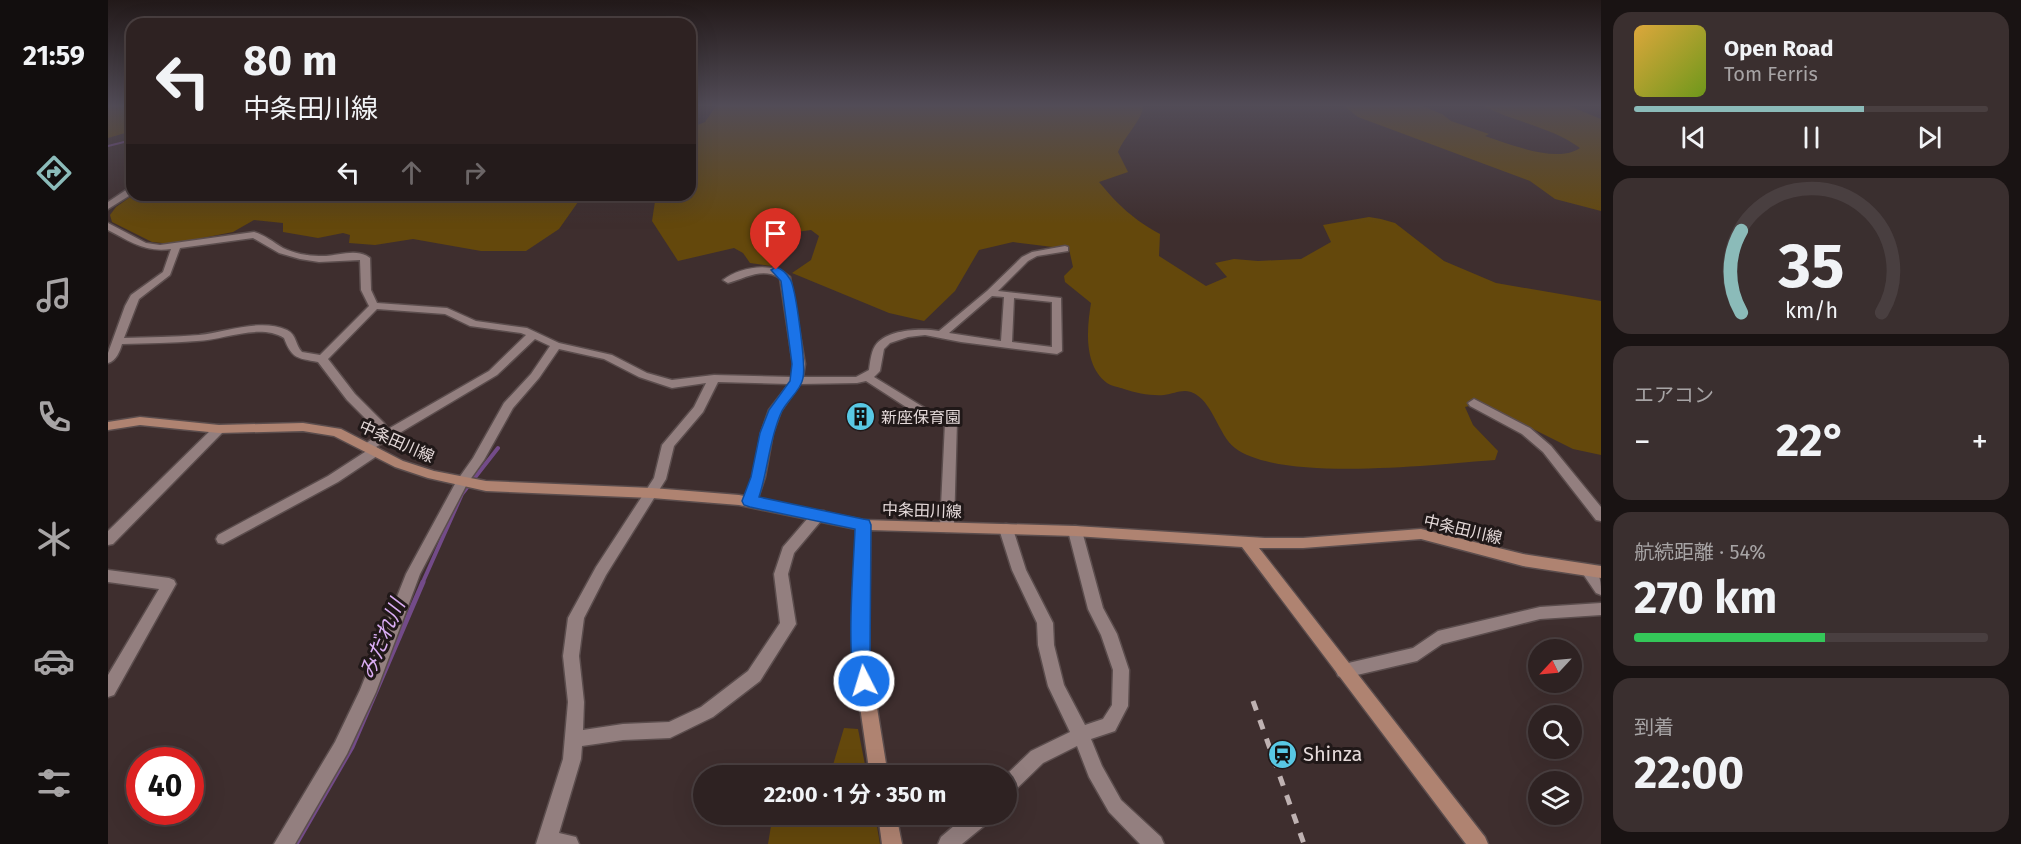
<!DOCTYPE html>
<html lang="ja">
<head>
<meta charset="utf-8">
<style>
	body { margin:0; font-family:"Fira Sans","Noto Sans JP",sans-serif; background:#3a2f2f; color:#f1f3f6; height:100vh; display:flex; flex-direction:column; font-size:22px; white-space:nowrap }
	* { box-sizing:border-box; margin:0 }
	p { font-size:20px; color:#a7a4a5 }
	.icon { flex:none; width:33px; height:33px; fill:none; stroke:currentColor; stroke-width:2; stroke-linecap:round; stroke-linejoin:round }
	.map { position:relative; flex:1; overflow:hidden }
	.sheet { display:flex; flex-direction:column; gap:12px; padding:12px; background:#191313; width:420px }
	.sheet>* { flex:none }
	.guide { position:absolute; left:18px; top:18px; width:570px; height:183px; border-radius:18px; box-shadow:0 6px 24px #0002,0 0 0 2px #493f40; background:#2e2222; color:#f1f3f6; overflow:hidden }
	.needle { width:39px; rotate:244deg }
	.buttons { position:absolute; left:1420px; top:639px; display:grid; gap:12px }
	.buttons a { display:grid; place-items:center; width:54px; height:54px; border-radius:50%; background:#2e2222; box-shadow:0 6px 24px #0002,0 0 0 2px #493f40; font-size:30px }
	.speed { position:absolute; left:18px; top:747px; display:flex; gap:12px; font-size:30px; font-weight:700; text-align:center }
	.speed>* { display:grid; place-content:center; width:78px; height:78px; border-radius:50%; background:#2e2222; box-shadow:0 6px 24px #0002,0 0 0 2px #493f40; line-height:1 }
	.speed .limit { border:9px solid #d22; background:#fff; color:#111 }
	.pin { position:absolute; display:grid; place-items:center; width:51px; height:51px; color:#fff; margin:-62px -26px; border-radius:50% 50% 50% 0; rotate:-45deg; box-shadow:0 0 6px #0007 }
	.pin .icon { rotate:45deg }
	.me { position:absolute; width:66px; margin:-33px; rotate:355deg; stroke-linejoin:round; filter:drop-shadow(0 0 4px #0008) }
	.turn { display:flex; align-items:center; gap:21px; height:126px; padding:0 18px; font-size:27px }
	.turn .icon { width:78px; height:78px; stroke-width:2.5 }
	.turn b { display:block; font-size:42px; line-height:51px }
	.lanes { display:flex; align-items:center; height:57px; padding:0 18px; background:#0003; justify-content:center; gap:30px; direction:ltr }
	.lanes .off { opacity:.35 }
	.big { font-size:45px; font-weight:700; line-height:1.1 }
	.sheet .tile { flex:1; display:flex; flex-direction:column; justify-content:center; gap:9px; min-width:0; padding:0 21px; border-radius:18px; background:#3a2f2f }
	.sheet .dial { align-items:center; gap:0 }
	.dial svg { height:156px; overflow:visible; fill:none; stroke:#493f40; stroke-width:7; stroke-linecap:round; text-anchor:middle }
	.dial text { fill:#f1f3f6; stroke:none }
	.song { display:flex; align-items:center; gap:18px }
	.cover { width:72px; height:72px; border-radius:9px; background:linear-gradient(135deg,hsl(40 70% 55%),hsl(80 70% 35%)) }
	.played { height:6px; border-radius:3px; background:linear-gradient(90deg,#8bbbb9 65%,#493f40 65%) }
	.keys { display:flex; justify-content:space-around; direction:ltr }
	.heat { display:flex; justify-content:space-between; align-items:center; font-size:33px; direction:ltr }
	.charge { height:9px; border-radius:4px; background:linear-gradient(90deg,#34c759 54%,#493f40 0) }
	.trip { position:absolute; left:585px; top:765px; width:324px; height:60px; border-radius:30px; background:#2e2222; box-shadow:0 6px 24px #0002,0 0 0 2px #493f40; font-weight:700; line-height:60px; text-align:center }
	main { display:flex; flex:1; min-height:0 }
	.tab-bar { display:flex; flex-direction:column; width:108px; justify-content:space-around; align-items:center; background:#120e0e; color:#a7a4a5 }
	.tab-bar .icon { width:42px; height:42px }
	.tab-bar .current { color:#8bbbb9 }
	.tab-bar b { font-size:27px; color:#f1f3f6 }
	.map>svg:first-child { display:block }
	.green { fill:#64480c }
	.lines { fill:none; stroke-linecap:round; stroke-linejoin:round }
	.stream-far2 { stroke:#734b89; stroke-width:2 }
	.stream-far1 { stroke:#734b89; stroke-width:4 }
	.stream { stroke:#734b89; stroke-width:5 }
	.street-casing { stroke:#5b4d4d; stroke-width:3 }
	.secondary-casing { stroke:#5b4d4d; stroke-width:3 }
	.street { fill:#937f7f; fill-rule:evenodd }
	.secondary { fill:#af8371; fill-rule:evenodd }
	.rail { stroke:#bfb2b2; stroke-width:5; stroke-dasharray:10 10; stroke-linecap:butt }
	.route { fill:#1a73e8; stroke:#114b97; stroke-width:1.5 }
	.labels { text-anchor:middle; stroke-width:6; stroke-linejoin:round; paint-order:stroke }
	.poi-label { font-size:16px; fill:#e5dada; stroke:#201818; text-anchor:start }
	.street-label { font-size:16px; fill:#e5dada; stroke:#201818 }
	.near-poi-label { font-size:20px; fill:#e5dada; stroke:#201818; text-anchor:start }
	.near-water-label { font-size:21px; font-style:italic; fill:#daadf4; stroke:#201818 }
</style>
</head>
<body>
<main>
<nav class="tab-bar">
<b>21:59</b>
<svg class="icon current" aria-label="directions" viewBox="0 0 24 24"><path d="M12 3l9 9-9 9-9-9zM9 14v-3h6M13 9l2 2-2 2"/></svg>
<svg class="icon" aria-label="music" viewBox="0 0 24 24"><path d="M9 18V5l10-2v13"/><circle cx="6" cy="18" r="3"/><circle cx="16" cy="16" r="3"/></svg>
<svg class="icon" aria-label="phone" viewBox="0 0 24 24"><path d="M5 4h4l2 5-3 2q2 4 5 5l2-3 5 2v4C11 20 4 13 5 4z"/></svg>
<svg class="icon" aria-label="climate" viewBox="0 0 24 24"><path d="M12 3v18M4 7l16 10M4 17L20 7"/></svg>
<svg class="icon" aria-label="car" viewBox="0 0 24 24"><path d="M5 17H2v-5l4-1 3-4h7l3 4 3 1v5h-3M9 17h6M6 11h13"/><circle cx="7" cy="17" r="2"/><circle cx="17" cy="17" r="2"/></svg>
<svg class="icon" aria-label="filters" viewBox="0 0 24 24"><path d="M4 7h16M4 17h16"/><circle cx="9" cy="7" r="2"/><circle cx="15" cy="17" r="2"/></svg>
</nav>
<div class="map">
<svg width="1493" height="844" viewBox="0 0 1493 844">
	<rect width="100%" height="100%" fill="#3e2e2e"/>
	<g class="green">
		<path d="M0 106H24V131L0 138Z"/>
		<path d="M608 106H1035C1035 119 1016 137 1010 152L1020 172 991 182C1011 206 1025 219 1052 234L1051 256 1098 286 1119 277 1107 263 1126 259 1150 261 1193 259 1223 242 1215 225 1261 217 1273 219 1287 223 1336 261 1388 283 1493 301V455L1465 449 1373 403 1357 407 1365 425 1390 451 1387 460C1329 464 1173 483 1127 448 1110 435 1105 400 1083 392 1073 389 1066 394 1056 395 1043 396 1028 393 1016 389 1011 387 1003 386 999 383 975 365 979 328 983 303L957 282 956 276 965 267 961 249 905 242 871 250 847 291 816 321 781 313 684 273 703 260 711 236 703 230 674 234 666 243 670 256 663 266 642 263 635 253 626 248 570 261 544 221 548 195H582V128L597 122Z"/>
		<path d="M1236 106H1314L1334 114 1343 121 1381 134 1377 136C1402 144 1449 164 1472 148 1444 127 1406 122 1375 106H1461L1493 119V211L1447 199 1422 181 1250 117Z"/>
		<path d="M25 195H475L451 229 418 251H373L305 239 267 245 241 243 242 235 235 233 210 238 175 232V223L146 220 125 232 64 244 44 242 4 222 2 215 8 207Z"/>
		<path d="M736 728 750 729 759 775H722Z"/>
		<path d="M665 814 767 815 772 844H660Z"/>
	</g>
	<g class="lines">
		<path class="stream-far2" d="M0 146 24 140"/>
		<path class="stream-far1" d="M314 584 354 494 390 448"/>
		<path class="stream" d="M188 844 244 747 315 582"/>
		<defs>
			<g id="street">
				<path d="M21 188H24V194L0 209V202Z"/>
				<path d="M0 223 38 243 52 245 146 232C157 235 165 242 175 248 185 253 200 256 211 256 228 257 248 247 262 258L263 290 269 303 339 308 368 321 419 328 451 343 504 355 539 373 564 380 606 375 684 377 685 364 672 278C654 267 638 278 620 283L615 280C632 267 665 261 682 277L697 364 695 377H748L761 370C762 363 763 352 767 346 778 329 813 328 831 331L879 291 914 257 924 252 957 246 960 247V251L929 256 920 261 890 291 953 298 954 351 949 354 853 342 817 335 800 337 782 343 776 349 772 371 766 377 820 410 847 418 849 421 846 527 844 531 839 532 834 531 832 527 837 423 812 416 758 381 749 383 692 384 673 411 665 433 657 477 649 501 647 504H637L635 501 645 477 653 433 661 410 681 384 610 382 595 412 566 446 558 479 498 575 476 618 471 656 476 702 475 730 515 724 561 722 593 707 640 671 672 623 666 574 675 547 706 511H716L718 515 686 553 680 574 688 624 652 681 605 717 562 738 515 740 474 746 473 759 451 833 468 837 471 844H428L455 759 460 702 455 656 460 618 488 567 546 478 554 445 586 407 598 383 564 388 531 377 496 359 451 349 431 378 405 408 376 460 359 484 312 574 268 692 239 754 187 844H166L227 742 252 690 298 574 348 482 365 458 396 403 423 374 442 346 427 339 389 375 268 447 274 451 272 454 230 482 115 544 110 543 108 539 110 535 220 476 260 450 256 449 254 446 270 435 267 428 239 400 210 362C189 358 184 359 176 338 151 323 116 340 89 341 64 343 39 343 14 344 12 351 8 361 0 363V353L17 306 23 295 55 272 63 249C38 253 21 241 0 230ZM145 238 171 253 192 259 211 262 252 260 253 290 261 306 212 355 194 352C187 345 189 335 179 330 152 318 119 332 91 335 66 337 41 337 16 338L31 299 62 275 72 248ZM884 296 896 297 893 341 841 333ZM906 298 944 302V347L904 342ZM269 309 337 314 362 326 413 333 418 335 381 371 280 429 276 423 247 394 220 359Z"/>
				<path d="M1366 399 1422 428 1443 446 1493 507V521L1488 520 1435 452 1414 434 1362 406 1360 403Z"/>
				<path d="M111 425 117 429 115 432 5 544 0 545V531L107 426Z"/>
				<path d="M898 524 903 525 905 529 918 570 945 623 946 645 956 685 977 725 995 719 1004 705 1005 670 993 635 980 609 960 531 962 527 967 526 972 527 974 531 995 608 1009 634 1021 670 1020 706 1007 731 983 739 994 766 1013 800 1053 837 1056 844H1032L1001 812 981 777 969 746 935 763 904 793 898 796 897 776 923 751 962 732 940 686 930 645 929 623 904 570 891 529 893 525Z"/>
				<path d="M1480 565C1493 570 1493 583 1493 595L1488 593 1473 571 1475 567Z"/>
				<path d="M0 570 61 578 66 580 68 584 6 695 0 697V675L51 589 0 582Z"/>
				<path d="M1493 603V615L1432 619 1334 644 1309 661 1236 678 1230 676 1228 671 1230 666 1236 664 1305 648 1330 631 1432 607Z"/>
				<path d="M860 814H884L882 821 854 844H830L833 837Z"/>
			</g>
			<g id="secondary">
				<path d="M32 417 111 425 195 423 233 429 295 461 326 471 378 481 544 488 631 495 755 520 967 526 1157 538H1195L1313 529 1415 554 1493 566V578L1415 566 1313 539 1195 548H1151L1377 837 1380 844H1358L1134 547 967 536 762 530 761 658 780 776H762L745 658 748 529 631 505 544 498 378 491 320 478 287 467 226 436 195 431 111 433 32 425 0 430V422Z"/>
				<path d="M770 814H788L794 844H774Z"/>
			</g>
		</defs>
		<use href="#street" class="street-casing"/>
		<use href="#secondary" class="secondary-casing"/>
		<use href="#street" class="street"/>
		<use href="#secondary" class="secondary"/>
		<path class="rail" d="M1145 701 1196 844"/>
	</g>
	<linearGradient id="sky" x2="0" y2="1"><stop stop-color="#221919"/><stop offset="0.47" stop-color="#524c57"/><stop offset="1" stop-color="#524c57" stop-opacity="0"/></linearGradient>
	<rect width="1493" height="224" fill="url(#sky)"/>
	<path class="route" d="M668 267C674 269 679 274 682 279 688 288 698 366 695 378 693 391 678 401 673 413 661 440 660 470 651 497L755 519 761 520 763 525 762 658 765 681 762 686 756 689 749 686C737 660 746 562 747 529L642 507 636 505 634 501 643 477 652 433 661 410 682 381 684 364 673 281 663 270Z"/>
	<defs>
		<symbol id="building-disc" viewBox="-11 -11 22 22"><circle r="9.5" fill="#58c8e4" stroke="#201818"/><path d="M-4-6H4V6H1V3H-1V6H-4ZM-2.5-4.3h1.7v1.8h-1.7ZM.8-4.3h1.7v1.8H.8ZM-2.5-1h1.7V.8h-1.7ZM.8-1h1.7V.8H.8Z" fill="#111"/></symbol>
		<symbol id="station-disc" viewBox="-11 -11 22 22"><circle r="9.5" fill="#58c8e4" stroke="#201818"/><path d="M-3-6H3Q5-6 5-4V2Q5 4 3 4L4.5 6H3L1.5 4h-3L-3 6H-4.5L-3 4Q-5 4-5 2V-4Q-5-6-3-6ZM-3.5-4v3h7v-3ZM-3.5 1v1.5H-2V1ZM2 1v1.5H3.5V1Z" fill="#111"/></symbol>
	</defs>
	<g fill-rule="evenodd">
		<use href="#building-disc" x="736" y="400" width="33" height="33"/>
		<use href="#station-disc" x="1158" y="738" width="33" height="33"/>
	</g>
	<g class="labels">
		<g class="poi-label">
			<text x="773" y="423">新座保育園</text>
		</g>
		<g class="street-label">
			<text transform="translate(289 441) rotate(24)" y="6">中条田川線</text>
			<text transform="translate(814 510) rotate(2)" y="6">中条田川線</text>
			<text transform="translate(1355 529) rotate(13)" y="6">中条田川線</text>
		</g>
		<g class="near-poi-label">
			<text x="1195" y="761">Shinza</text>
		</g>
		<g class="near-water-label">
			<text transform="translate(274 639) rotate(-67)" y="7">みだれ川</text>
		</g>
	</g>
</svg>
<div class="buttons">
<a><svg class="needle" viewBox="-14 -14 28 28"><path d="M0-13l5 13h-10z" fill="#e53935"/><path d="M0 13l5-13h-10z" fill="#a7a4a5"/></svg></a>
<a><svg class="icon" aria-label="search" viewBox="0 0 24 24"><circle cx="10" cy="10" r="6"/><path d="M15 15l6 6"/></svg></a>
<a><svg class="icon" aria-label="layers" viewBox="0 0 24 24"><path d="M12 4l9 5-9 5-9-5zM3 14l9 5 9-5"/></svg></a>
</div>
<div class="speed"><div class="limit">40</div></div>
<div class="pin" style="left:668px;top:270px;background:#d93025"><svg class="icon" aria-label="arrive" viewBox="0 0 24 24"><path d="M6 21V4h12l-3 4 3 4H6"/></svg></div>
<svg class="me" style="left:756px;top:681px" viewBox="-20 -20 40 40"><circle r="17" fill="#1a73e8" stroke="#fff" stroke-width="3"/><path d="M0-11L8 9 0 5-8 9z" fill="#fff"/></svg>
<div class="trip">22:00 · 1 分 · 350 m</div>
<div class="guide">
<div class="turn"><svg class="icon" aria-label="left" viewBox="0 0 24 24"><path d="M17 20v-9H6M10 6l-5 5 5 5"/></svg><div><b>80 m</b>中条田川線</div></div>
<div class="lanes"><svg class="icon" aria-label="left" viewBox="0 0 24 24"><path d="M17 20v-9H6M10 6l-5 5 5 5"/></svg><svg class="icon off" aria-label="ahead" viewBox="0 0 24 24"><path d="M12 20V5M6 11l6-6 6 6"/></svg><svg class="icon off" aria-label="right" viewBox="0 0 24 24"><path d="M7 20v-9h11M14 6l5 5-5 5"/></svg></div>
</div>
</div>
<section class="sheet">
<div class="tile">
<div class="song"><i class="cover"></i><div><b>Open Road</b><p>Tom Ferris</p></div></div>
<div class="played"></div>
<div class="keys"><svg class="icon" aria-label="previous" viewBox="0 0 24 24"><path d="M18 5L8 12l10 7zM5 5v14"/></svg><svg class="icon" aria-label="pause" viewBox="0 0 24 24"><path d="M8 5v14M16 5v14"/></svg><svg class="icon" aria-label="next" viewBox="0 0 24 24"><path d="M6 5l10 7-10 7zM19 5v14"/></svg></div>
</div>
<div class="tile dial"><svg viewBox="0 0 100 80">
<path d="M14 69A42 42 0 1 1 86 69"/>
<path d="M14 69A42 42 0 0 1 14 27" stroke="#8bbbb9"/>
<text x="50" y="56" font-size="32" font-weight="700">35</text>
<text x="50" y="72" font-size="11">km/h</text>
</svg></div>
<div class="tile"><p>エアコン</p>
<div class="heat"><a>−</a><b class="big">22°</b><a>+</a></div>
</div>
<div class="tile"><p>航続距離 · 54%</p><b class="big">270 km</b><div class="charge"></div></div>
<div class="tile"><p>到着</p><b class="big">22:00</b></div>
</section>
</main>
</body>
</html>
